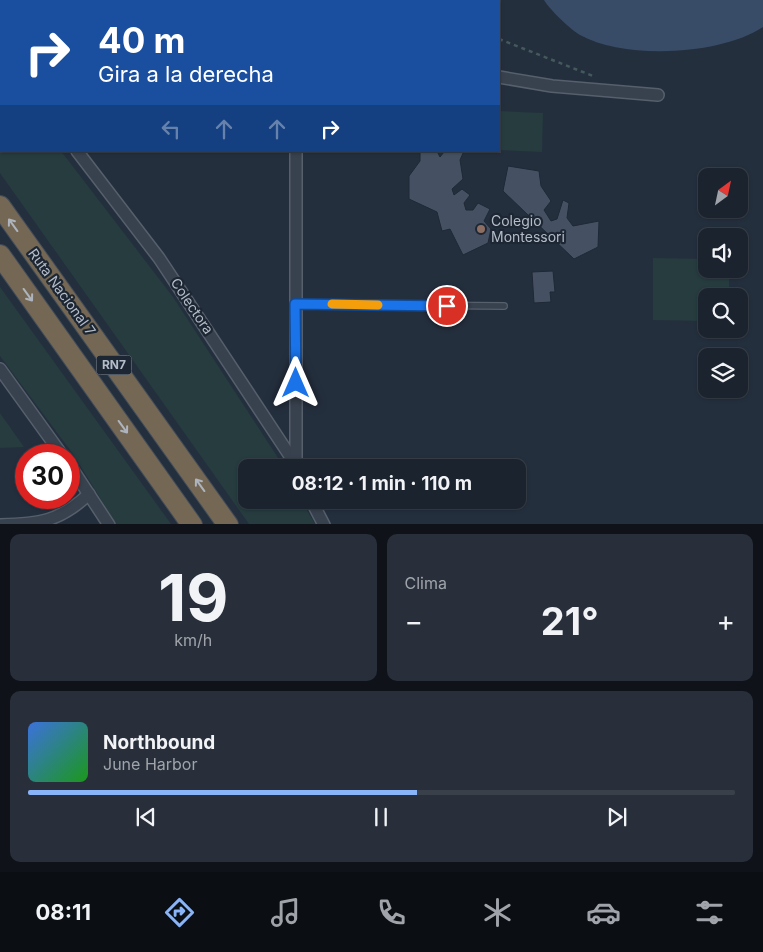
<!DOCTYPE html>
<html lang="es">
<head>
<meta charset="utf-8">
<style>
	body { margin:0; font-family:Inter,sans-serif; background:#282f3a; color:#f1f3f6; height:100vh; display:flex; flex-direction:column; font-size:19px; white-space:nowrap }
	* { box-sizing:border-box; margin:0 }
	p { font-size:16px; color:#a0a4aa }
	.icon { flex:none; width:28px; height:28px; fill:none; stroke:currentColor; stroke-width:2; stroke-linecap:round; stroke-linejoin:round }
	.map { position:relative; height:524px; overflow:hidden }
	.details { display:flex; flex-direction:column; gap:10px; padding:10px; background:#0f1319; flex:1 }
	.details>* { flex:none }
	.hud { position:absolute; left:0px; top:0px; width:500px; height:152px; box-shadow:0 1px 4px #0004,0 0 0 1px #39404a; background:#1a4fa0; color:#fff; overflow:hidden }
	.needle { width:32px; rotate:33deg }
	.fabs { position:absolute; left:698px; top:168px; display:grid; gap:10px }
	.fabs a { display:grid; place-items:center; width:50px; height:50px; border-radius:10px; background:#1b232e; box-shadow:0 1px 4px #0004,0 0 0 1px #39404a; font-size:25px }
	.speed { position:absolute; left:15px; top:444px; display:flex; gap:10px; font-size:25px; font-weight:700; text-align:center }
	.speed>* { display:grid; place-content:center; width:65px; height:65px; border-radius:50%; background:#1b232e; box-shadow:0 1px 4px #0004,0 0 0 1px #39404a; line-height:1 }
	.speed .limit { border:8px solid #d22; background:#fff; color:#111 }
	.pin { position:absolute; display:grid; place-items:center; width:42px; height:42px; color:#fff; margin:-21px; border:2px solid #fff; border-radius:50%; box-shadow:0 1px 5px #0007 }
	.me { position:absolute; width:55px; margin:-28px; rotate:0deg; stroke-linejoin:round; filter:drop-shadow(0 0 4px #0008) }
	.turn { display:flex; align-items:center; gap:18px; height:105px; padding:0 15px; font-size:22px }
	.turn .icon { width:65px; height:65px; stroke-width:2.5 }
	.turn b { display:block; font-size:35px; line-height:42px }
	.lanes { display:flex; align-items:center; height:48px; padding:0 15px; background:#0003; justify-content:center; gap:25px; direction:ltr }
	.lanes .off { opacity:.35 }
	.big { font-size:38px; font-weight:700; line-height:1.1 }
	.details .card { flex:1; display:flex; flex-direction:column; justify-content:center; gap:8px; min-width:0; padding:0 18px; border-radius:10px; background:#282f3a }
	.details .dial { align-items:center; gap:0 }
	.dial b { font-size:65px; line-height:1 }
	.song { display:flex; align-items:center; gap:15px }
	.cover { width:60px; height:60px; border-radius:8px; background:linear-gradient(135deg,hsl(220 70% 55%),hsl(120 70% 35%)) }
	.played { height:5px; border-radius:2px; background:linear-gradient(90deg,#8ab4f8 55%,#39404a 55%) }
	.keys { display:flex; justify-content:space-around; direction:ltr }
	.heat { display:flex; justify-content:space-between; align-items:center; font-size:28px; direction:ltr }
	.details .tiles { flex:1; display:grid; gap:10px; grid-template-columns:1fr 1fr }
	.card:last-child { grid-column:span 2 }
	.trip { position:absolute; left:238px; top:459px; width:288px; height:50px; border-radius:10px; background:#1b232e; box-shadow:0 1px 4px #0004,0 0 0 1px #39404a; font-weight:700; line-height:50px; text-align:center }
	.tabs { display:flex; height:80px; justify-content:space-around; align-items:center; background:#0b0e12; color:#a0a4aa }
	.tabs .icon { width:35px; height:35px }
	.tabs .current { color:#8ab4f8 }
	.tabs b { font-size:22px; color:#f1f3f6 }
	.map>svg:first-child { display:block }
	.green { fill:#263c3f }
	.water { fill:#394c67 }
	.building { fill:#455162; stroke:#1f2835 }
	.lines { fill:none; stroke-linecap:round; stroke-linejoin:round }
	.lane-casing { stroke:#565f6c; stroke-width:8 }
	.street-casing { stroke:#565f6c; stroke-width:14 }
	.highway-casing { stroke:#434c59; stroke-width:22 }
	.path { stroke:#44595c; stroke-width:2.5; stroke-dasharray:4 4; stroke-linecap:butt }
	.lane { stroke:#38414e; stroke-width:5.5 }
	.street { stroke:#38414e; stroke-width:11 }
	.highway { stroke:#746855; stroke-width:20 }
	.oneway { stroke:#aeb4bd }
	.route-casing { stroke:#114b97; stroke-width:12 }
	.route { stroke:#1a73e8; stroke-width:9 }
	.slow { stroke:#f59e0b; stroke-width:9 }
	.education-dot { fill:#8d6e63; stroke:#1d2633; stroke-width:2 }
	.labels { text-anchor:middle; stroke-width:4.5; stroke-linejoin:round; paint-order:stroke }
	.shield { fill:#1d2633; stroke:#878f9c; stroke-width:1 }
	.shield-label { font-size:12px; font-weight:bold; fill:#b4bcc9 }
	.poi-label { font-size:14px; fill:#b4bcc9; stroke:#1d2633; text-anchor:start }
	.street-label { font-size:14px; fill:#b4bcc9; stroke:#1d2633 }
</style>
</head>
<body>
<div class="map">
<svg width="763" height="525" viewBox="0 0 763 525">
	<rect width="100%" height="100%" fill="#242f3e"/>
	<g class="green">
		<path d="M0 71 1 151H61L173 297 284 467 246 468V500H301L315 524H249L0 173Z"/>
		<path d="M499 111 543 113 542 152 499 150Z"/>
		<path d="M653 258 706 259V269H729V296H706V321L653 320Z"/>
		<path d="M0 287 171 524H116L73 454 0 356Z"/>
		<path d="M0 413 24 447 0 448Z"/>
	</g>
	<path class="water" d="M544 0H763V27C721 55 625 60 580 35 570 29 550 10 544 0Z"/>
	<g class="building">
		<path d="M420 151H437L440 157 444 152 464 151 460 160 463 179 452 189 454 195 462 189 470 195 464 203 466 210H473L478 203 490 209 484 221 491 229 488 243 463 255 450 229 442 231 437 212 409 199V176L420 161Z"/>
		<path d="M508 166 539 171 541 186 551 201 544 210 551 221 557 219 563 200 569 203 567 218 573 226 599 221 598 247 574 259 503 191Z"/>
		<path d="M553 271 555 292H550L551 302 534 303 532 272Z"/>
	</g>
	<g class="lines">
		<defs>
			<path id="lane" d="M295 304 504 306"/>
			<g id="street">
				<path d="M296 1V0"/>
				<path d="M377 1V0"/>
				<path d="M395 1 396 0"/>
				<path d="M0 45 1 46"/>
				<path d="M499 77 552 86 658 95"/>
				<path d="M77 151 159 258 298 468"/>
				<path d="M296 151V462"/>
				<path d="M0 369 62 455"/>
				<path d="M69 464 109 525"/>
				<path d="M311 500 324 525"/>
				<path d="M0 525C39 524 59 522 89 494"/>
			</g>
			<g id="highway">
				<path d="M0 206 228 525"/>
				<path d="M0 255 192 525"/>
			</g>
		</defs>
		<use href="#lane" class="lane-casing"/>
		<use href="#street" class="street-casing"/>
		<use href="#highway" class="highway-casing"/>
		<g class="path">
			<path d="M455 0V1"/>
			<path d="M499 39 593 76"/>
		</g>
		<use href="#lane" class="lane"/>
		<use href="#street" class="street"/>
		<use href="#highway" class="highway"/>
	</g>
	<defs><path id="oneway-shaft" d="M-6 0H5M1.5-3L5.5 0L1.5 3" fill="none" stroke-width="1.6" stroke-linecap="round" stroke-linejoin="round" transform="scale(1.25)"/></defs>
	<g class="oneway">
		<use href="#oneway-shaft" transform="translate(13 225) rotate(-126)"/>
		<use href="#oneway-shaft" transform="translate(28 295) rotate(54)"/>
		<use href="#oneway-shaft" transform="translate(123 427) rotate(54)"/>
		<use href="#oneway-shaft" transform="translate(200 485) rotate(-126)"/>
	</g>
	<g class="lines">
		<defs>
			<path id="route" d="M296 383 295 304 447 306"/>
		</defs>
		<use href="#route" class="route-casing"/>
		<use href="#route" class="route"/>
		<path class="slow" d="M332 304 378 305"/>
	</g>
	<circle class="education-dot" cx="481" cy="229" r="5"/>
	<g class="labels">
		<rect class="shield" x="96.5" y="355.5" width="35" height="19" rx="4"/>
		<g class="shield-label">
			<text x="114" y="369">RN7</text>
		</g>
		<g class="poi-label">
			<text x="491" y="226">Colegio<tspan x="491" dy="16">Montessori</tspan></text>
		</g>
		<g class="street-label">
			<text transform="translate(62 292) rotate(54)" y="5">Ruta Nacional 7</text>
			<text transform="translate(192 306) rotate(56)" y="5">Colectora</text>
		</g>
	</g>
</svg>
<div class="fabs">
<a><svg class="needle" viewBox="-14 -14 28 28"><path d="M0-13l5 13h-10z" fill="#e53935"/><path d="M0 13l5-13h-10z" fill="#a0a4aa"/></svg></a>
<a><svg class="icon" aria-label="sound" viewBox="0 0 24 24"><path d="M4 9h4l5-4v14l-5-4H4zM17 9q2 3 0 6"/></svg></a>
<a><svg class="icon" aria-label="search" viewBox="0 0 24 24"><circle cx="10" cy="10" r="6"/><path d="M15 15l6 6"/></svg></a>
<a><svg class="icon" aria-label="layers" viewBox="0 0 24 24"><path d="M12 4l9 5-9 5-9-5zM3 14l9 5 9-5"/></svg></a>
</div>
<div class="speed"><div class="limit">30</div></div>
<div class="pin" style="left:447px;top:306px;background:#d93025"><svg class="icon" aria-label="arrive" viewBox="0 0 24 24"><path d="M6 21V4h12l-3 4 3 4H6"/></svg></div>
<svg class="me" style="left:296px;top:383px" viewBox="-20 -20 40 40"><path d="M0-17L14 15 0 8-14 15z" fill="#1a73e8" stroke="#fff" stroke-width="4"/></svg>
<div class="trip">08:12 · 1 min · 110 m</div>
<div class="hud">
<div class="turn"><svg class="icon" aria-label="right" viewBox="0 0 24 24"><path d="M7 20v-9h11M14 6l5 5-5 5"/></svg><div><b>40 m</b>Gira a la derecha</div></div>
<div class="lanes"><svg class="icon off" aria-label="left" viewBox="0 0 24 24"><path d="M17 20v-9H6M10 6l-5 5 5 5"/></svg><svg class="icon off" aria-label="ahead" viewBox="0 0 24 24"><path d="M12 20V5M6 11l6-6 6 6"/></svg><svg class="icon off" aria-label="ahead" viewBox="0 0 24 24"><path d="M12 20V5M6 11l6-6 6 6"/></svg><svg class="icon" aria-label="right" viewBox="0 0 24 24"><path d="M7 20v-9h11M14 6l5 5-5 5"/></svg></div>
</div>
</div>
<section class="details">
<div class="tiles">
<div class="card dial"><b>19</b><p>km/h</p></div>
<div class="card"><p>Clima</p>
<div class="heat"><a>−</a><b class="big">21°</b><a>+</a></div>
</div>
<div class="card">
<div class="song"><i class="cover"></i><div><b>Northbound</b><p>June Harbor</p></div></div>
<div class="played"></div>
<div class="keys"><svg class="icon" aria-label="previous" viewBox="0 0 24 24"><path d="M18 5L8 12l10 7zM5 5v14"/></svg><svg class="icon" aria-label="pause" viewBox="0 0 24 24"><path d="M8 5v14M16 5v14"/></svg><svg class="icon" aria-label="next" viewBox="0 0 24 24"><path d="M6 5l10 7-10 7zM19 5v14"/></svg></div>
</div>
</div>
</section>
<nav class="tabs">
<b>08:11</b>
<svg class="icon current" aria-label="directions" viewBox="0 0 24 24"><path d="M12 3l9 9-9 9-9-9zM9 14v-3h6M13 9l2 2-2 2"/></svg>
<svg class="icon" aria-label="music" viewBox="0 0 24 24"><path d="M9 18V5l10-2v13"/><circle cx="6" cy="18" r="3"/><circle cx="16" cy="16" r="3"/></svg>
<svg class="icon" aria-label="phone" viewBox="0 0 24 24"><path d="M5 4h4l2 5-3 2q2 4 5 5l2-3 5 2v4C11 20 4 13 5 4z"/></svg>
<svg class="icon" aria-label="climate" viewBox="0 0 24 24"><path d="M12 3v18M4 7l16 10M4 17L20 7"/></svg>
<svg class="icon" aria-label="car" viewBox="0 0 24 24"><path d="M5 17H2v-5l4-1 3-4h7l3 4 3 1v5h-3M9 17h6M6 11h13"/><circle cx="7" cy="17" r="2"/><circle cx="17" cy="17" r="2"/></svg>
<svg class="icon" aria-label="filters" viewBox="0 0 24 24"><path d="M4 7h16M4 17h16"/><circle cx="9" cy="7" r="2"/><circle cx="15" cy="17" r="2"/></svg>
</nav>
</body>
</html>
